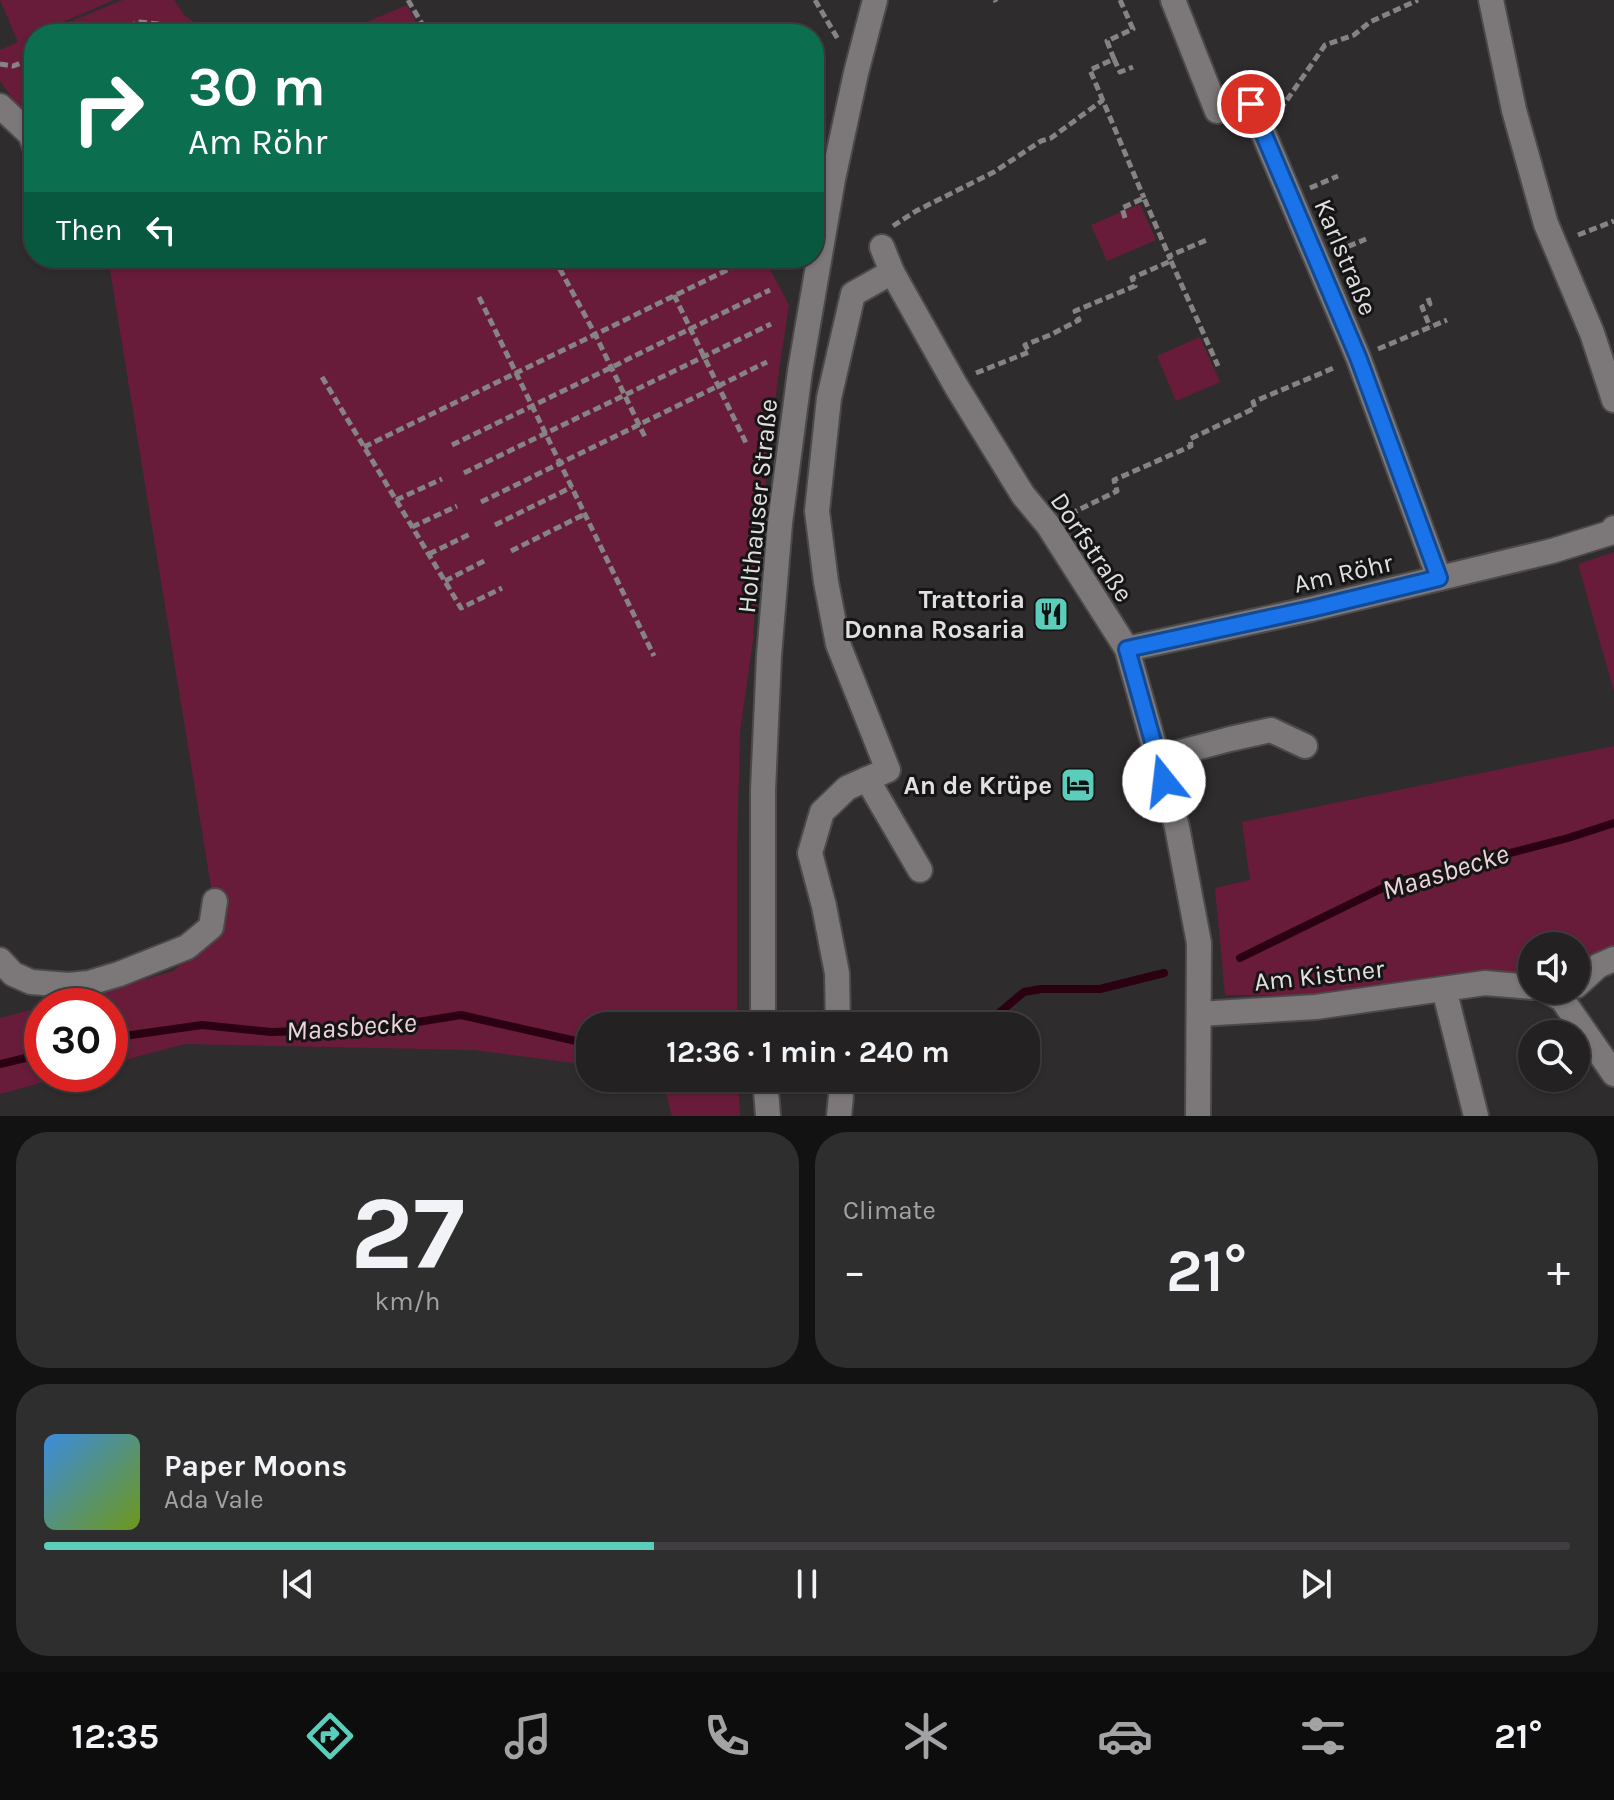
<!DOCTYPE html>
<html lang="en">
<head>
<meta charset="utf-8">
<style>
	body { margin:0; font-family:Karla,sans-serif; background:#2f2e2f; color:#f1f3f6; height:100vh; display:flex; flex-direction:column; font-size:30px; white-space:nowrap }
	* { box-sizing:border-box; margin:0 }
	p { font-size:26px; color:#a3a3a5 }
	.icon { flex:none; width:44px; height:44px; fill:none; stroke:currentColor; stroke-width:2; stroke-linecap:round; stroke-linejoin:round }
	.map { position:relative; height:1116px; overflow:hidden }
	.drawer { display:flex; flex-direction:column; gap:16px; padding:16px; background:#131213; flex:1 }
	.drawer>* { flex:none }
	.guide { position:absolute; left:24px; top:24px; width:800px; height:244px; border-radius:32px; box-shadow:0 2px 6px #0004,0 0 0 2px #403e40; background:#0b6e4f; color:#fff; overflow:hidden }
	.fabs { position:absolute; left:1518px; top:932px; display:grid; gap:16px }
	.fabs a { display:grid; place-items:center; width:72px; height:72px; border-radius:50%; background:#232122; box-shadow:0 2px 6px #0004,0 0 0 2px #403e40; font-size:40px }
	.speed { position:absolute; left:24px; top:988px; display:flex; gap:16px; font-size:40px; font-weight:700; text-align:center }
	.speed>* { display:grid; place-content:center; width:104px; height:104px; border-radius:50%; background:#232122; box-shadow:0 2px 6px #0004,0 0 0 2px #403e40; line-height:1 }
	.speed .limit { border:12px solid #d22; background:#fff; color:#111 }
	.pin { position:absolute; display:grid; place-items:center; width:68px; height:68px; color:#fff; margin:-34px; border:4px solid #fff; border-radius:50%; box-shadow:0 2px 8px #0007 }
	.me { position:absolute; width:88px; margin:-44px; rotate:344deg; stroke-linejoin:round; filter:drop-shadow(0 0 6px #0008) }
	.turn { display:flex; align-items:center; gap:28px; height:168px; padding:0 32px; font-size:36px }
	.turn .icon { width:104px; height:104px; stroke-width:2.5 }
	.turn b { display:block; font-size:56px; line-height:68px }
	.then { display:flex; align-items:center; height:76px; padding:0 32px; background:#0003; gap:16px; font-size:30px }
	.big { font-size:60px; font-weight:700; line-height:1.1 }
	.drawer .widget { flex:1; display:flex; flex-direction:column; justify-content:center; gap:12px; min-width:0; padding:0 28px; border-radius:32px; background:#2f2e2f }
	.drawer .dial { align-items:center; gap:0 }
	.dial b { font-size:104px; line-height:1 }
	.song { display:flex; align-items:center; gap:24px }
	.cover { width:96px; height:96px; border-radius:12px; background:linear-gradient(135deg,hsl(210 70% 55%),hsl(80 70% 35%)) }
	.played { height:8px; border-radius:4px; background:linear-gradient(90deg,#5bcebb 40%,#403e40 40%) }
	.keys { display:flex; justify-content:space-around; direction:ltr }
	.heat { display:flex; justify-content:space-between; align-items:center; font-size:44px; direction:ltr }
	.drawer .tiles { flex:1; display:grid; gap:16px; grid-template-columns:1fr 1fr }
	.widget:last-child { grid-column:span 2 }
	.trip { position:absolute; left:576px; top:1012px; width:464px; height:80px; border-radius:32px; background:#232122; box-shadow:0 2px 6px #0004,0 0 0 2px #403e40; font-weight:700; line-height:80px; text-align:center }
	.tabs { display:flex; height:128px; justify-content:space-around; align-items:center; background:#0e0d0e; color:#a3a3a5 }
	.tabs .icon { width:56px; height:56px }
	.tabs .selected { color:#5bcebb }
	.tabs b { font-size:36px; color:#f1f3f6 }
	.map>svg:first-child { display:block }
	.green { fill:#691c3a }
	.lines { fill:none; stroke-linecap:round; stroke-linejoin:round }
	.stream { stroke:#2b0011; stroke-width:8 }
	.minor-casing { stroke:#4c494a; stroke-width:28 }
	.path { stroke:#868384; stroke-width:5; stroke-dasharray:8 4; stroke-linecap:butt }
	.minor { stroke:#7c7879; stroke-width:24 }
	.route-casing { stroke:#114b97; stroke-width:20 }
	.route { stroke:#1a73e8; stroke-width:14 }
	.labels { text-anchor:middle; stroke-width:6; stroke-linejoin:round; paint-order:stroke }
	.street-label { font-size:26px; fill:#e1dfdf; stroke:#161515 }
	.poi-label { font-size:26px; font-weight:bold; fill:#e1dfdf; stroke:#161515; text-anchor:end }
	.water-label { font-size:28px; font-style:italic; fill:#eed4da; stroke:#161515 }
</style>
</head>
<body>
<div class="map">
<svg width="1614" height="1116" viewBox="0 0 1614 1116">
	<rect width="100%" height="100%" fill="#2f2c2d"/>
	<g class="green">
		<path d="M0 0H114L21 40 34 36V129L0 81V50L18 42Z"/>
		<path d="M123 0H174L184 15 212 34H39Z"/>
		<path d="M407 5 422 34H338Z"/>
		<path d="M1140 204 1156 240 1107 261 1091 225Z"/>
		<path d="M108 258H764L789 305 779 370 761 519 753 634H754L740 731 737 849V1026H590V1065L474 1050 184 1044 110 1064V1006H44L174 971 217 923Z"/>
		<path d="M1200 337 1220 382 1176 401 1157 356Z"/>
		<path d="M1614 552V692L1578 564Z"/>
		<path d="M1614 746V948L1593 954 1576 968V946H1532V978L1487 972 1313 995H1225L1215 888 1250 880 1242 822Z"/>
		<path d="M42 1007V1074H73L0 1094V1018Z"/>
		<path d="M662 1078H738L740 1116H672Z"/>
	</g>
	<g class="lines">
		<g class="stream">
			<path d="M1240 958 1393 883 1568 838 1614 823"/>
			<path d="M971 1026 993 1018 1024 992 1041 989H1100L1164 973"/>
			<path d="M110 1038 202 1025 271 1032 374 1029 461 1015 576 1041 590 1040"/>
			<path d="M0 1064 42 1054"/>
			<path d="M706 1078 711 1088 732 1085"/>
		</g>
		<defs>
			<g id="minor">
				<path d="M1173 0 1217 111 1251 104 1358 357 1439 578"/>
				<path d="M1491 0 1514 110 1546 224 1592 333 1614 400"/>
				<path d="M0 106 30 134 34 144"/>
				<path d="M882 247 892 272 956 386 1023 495 1048 525 1127 649 1177 827 1199 943 1198 1116"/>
				<path d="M892 272 853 294 829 398 817 511 826 582 838 644 888 770 867 779 920 870"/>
				<path d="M1127 649 1311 609 1552 551 1613 532 1614 528"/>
				<path d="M1158 758 1230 739 1271 730 1305 746"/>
				<path d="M0 960 13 974 31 982 69 985 89 983 119 974 187 947 211 927 215 901"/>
				<path d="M1576 986 1598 966 1614 959"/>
				<path d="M1444 989 1476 1116"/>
				<path d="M1546 990 1562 999 1614 1074"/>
				<path d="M1199 1014 1316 1007 1485 983 1532 987"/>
				<path d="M763 1026V790L769 656 780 523 800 371 833 179 856 73 875 0"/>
				<path d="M838 1026 837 973 824 906 810 853 822 812 847 788 867 779"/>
				<path d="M765 1078 768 1116"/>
				<path d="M839 1116 841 1096 840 1078"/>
			</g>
		</defs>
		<use href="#minor" class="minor-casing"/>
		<g class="path">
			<path d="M408 0 428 34"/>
			<path d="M815 0 839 41"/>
			<path d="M995 0 996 2"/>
			<path d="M1120 0 1133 29 1107 41 1114 59 1090 70 1144 198"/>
			<path d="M105 34 140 22 187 27 193 34"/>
			<path d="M1114 59 1120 72 1133 67"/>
			<path d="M0 64 13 66 34 58"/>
			<path d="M1280 110 1325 45 1354 35 1370 22 1418 0"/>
			<path d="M814 111 825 106"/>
			<path d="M1310 188 1338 176"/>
			<path d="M1125 218 1122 208 1144 198 1169 256"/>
			<path d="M893 226 916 211 994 172 1041 141 1051 138 1103 100"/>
			<path d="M1578 235 1614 221"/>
			<path d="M1337 251 1366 239"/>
			<path d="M554 258 595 334 645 437"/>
			<path d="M1171 261 1218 366"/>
			<path d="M674 295 746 443"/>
			<path d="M479 297 654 656"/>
			<path d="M1428 298 1430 304 1422 307 1430 327"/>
			<path d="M1378 349 1447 320"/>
			<path d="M976 373 1029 352 1025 345 1050 335 1079 320 1075 311 1135 286 1132 278 1171 261 1169 256 1209 239"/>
			<path d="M322 377 461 608 502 588"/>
			<path d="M452 445 770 290"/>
			<path d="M364 447 752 258"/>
			<path d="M464 473 771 324"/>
			<path d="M396 500 442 479"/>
			<path d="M481 502 767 362"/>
			<path d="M1070 514 1117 491 1114 480 1191 446 1190 439 1255 408 1253 402 1336 367"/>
			<path d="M495 525 572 487"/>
			<path d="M412 527 457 506"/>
			<path d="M511 551 585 514"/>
			<path d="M429 554 472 533"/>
			<path d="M445 581 486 560"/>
		</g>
		<use href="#minor" class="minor"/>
	</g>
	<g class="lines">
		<defs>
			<path id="route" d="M1164 781 1127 649 1311 609 1439 578 1358 357 1251 104"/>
		</defs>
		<use href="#route" class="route-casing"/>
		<use href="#route" class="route"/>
	</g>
	<defs>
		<symbol id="restaurant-square" viewBox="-11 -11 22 22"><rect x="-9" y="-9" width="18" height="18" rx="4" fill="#5bcebb" stroke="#161515"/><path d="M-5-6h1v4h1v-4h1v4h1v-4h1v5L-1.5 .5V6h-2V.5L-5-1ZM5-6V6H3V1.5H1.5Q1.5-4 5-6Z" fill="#111"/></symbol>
		<symbol id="hotel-square" viewBox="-11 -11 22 22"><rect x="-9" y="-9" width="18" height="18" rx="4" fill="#5bcebb" stroke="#161515"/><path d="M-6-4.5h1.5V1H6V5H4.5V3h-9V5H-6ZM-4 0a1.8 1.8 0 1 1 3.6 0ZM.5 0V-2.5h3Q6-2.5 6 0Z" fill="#111"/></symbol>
	</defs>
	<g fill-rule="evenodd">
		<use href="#restaurant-square" x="1031" y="594" width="40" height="40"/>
		<use href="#hotel-square" x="1058" y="765" width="40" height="40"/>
	</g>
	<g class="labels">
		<g class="street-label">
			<text transform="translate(1346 257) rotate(67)" y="9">Karlstraße</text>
			<text transform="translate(757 506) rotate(-84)" y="9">Holthauser Straße</text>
			<text transform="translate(1092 547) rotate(56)" y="9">Dorfstraße</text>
			<text transform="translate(1343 573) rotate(-13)" y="9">Am Röhr</text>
			<text transform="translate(1319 975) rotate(-6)" y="9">Am Kistner</text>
		</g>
		<g class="poi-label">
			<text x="1025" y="608">Trattoria<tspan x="1025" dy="30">Donna Rosaria</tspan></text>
			<text x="1052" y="794">An de Krüpe</text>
		</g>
		<g class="water-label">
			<text transform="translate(1445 871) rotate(-17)" y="10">Maasbecke</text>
			<text transform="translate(351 1026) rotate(-4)" y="10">Maasbecke</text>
		</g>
	</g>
</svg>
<div class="fabs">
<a><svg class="icon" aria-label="sound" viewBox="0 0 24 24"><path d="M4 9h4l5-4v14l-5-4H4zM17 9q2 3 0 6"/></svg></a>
<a><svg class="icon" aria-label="search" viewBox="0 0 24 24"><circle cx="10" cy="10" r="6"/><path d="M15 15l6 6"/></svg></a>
</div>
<div class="speed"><div class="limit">30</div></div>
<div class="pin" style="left:1251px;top:104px;background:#d93025"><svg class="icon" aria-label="arrive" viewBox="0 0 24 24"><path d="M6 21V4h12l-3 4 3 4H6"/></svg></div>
<svg class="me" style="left:1164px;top:781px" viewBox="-20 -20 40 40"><circle r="19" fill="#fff"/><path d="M0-13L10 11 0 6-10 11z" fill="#1a73e8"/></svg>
<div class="trip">12:36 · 1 min · 240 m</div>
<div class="guide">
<div class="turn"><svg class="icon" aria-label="right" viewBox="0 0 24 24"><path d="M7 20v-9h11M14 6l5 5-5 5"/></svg><div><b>30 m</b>Am Röhr</div></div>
<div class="then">Then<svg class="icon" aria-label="left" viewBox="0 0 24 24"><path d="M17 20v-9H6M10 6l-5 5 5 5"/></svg></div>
</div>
</div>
<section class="drawer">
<div class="tiles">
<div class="widget dial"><b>27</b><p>km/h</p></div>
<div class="widget"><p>Climate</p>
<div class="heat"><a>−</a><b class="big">21°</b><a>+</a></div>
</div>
<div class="widget">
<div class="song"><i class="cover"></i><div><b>Paper Moons</b><p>Ada Vale</p></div></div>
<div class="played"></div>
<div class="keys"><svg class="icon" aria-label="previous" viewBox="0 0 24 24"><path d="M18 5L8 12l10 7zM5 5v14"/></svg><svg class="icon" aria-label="pause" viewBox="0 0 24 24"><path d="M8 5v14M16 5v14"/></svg><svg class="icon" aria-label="next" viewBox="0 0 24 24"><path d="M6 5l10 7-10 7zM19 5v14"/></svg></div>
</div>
</div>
</section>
<nav class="tabs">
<b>12:35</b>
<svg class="icon selected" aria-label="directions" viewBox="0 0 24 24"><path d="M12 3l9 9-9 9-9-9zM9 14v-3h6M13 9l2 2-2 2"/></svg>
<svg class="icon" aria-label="music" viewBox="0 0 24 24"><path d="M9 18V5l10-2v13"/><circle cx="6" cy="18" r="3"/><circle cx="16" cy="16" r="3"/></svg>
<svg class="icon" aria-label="phone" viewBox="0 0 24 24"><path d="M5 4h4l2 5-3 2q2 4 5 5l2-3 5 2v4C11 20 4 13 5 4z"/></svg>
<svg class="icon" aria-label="climate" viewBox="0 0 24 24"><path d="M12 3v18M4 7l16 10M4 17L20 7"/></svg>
<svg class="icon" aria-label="car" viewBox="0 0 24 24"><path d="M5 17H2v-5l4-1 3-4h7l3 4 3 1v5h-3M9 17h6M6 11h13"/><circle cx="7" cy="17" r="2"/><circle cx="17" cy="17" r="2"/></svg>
<svg class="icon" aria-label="filters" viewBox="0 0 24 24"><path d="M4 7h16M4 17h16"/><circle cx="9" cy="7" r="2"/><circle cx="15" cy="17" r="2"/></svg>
<b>21°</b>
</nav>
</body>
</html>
